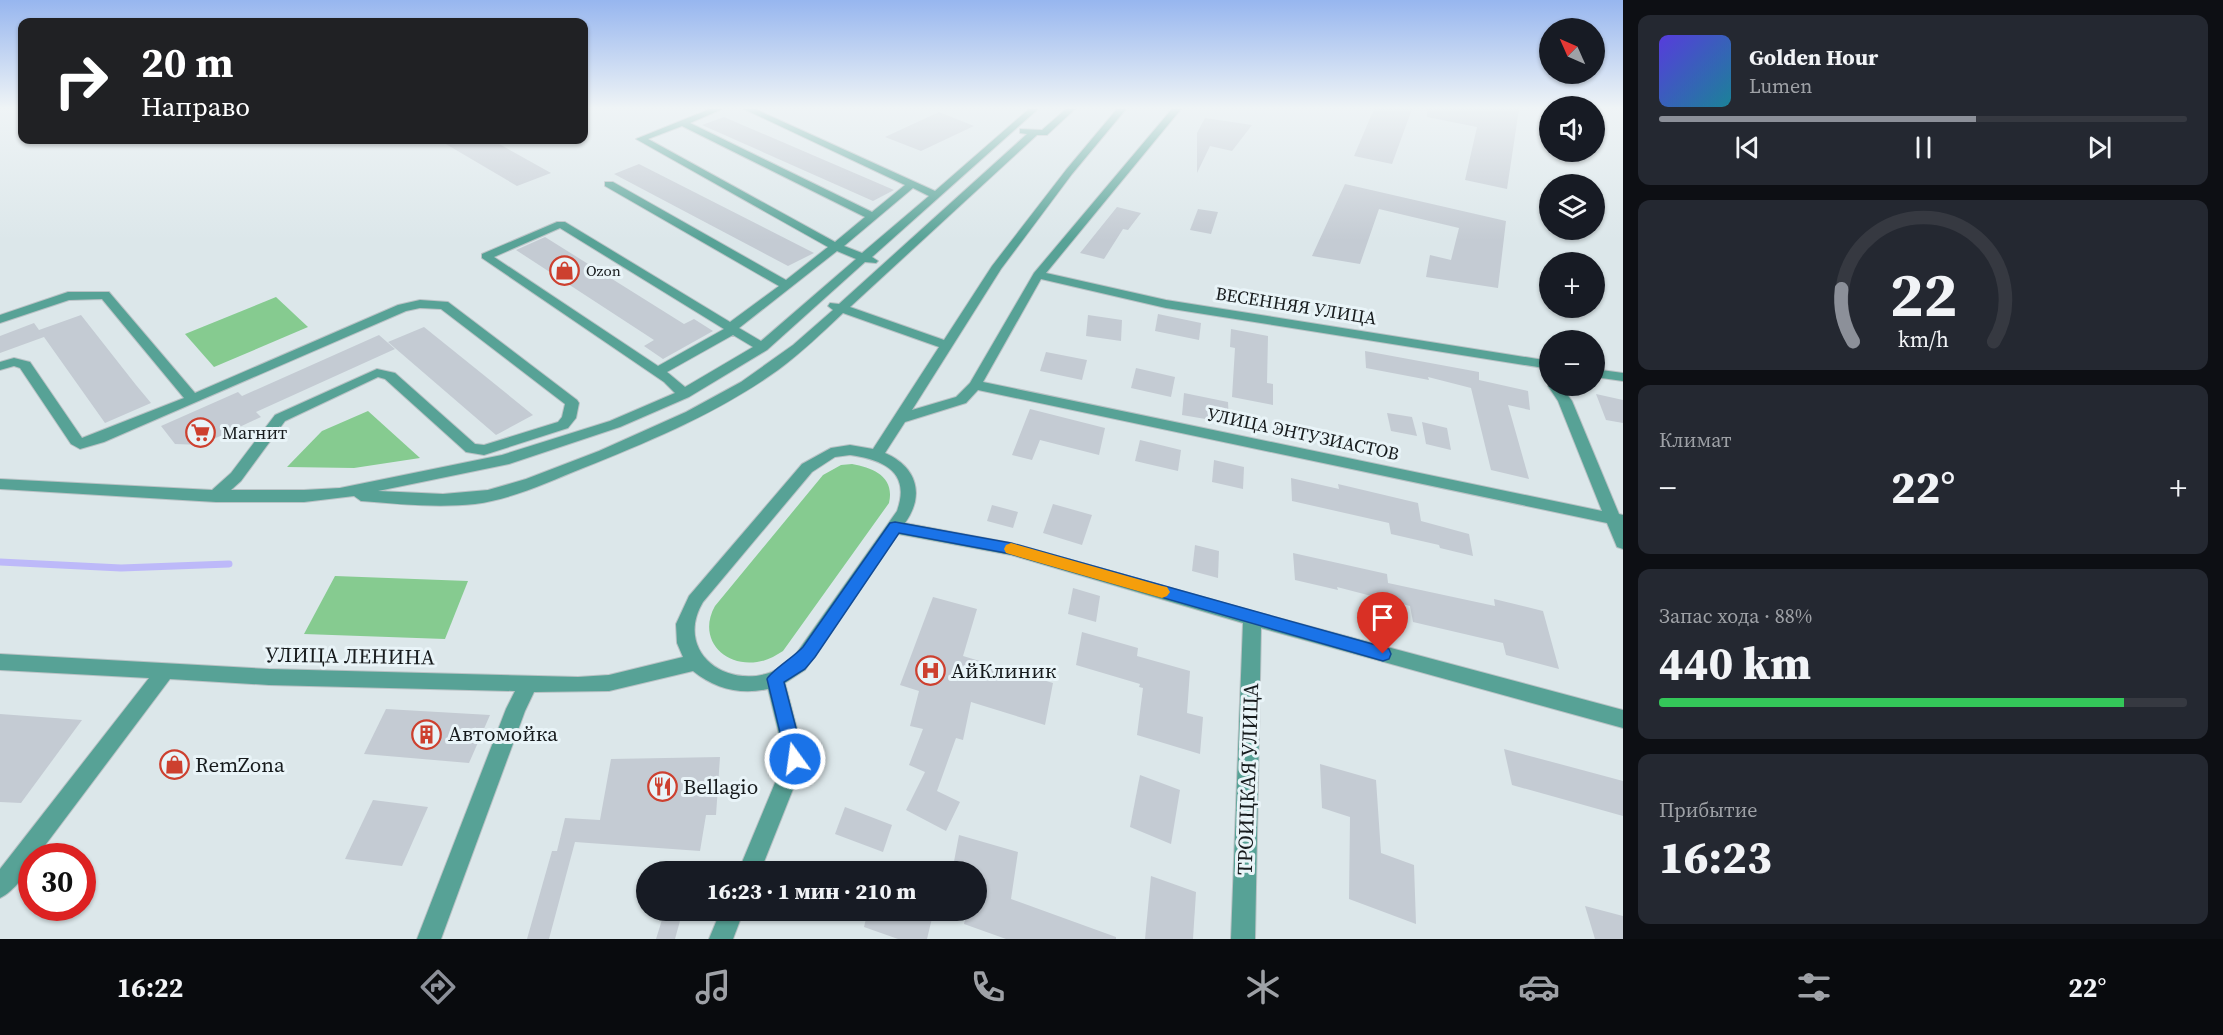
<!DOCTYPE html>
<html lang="ru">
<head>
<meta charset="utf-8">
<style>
	body { margin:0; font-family:"Source Serif 4",serif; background:#242831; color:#f1f3f6; height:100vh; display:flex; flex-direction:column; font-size:22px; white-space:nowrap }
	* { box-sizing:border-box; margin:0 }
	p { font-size:20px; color:#9ea1a6 }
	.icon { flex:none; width:33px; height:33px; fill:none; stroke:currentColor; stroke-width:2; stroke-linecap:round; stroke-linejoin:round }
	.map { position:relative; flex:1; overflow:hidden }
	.panel { display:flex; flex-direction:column; gap:15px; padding:15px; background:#0d0f14; width:600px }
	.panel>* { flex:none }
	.hud { position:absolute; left:18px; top:18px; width:570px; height:126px; border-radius:12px; box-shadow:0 2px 4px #0004; background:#202124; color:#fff; overflow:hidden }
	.needle { width:39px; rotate:315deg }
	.fabs { position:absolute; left:1539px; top:18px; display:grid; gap:12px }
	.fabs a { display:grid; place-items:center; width:66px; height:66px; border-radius:50%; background:#171b24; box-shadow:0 2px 4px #0004; font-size:30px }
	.speed { position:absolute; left:18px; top:843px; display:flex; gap:12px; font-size:30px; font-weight:700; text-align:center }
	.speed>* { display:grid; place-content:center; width:78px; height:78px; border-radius:50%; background:#171b24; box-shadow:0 2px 4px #0004; line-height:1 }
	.speed .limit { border:9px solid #d22; background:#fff; color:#111 }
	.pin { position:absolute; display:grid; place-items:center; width:51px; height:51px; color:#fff; margin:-62px -26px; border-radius:50% 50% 50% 0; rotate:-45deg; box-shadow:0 0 6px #0007 }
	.pin .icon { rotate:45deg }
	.me { position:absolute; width:66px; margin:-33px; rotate:346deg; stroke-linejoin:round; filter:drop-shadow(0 0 4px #0008) }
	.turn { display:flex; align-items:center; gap:21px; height:126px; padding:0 24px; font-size:27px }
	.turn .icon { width:78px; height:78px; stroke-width:2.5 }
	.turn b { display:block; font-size:42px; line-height:51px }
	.big { font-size:45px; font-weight:800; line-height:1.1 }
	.panel .card { flex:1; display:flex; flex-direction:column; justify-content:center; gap:9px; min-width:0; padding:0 21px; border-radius:12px; background:#242831 }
	.panel .dial { align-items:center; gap:0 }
	.dial svg { height:156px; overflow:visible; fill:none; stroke:#363941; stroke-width:7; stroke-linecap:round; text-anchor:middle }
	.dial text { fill:#f1f3f6; stroke:none }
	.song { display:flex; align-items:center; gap:18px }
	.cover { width:72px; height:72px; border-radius:9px; background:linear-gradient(135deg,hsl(250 70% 55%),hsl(190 70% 35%)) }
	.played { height:6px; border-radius:3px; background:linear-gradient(90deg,#8c9099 60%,#363941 60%) }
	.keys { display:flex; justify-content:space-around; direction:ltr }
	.heat { display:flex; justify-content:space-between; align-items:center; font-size:33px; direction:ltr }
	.charge { height:9px; border-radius:4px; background:linear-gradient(90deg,#34c759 88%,#363941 0) }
	.trip { position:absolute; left:636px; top:861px; width:351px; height:60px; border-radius:30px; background:#171b24; box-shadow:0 2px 4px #0004; font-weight:800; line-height:60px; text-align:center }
	.dock { display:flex; height:96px; justify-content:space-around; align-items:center; background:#090b0e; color:#9ea1a6 }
	.dock .icon { width:42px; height:42px }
	.dock .current { color:#8c9099 }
	.dock b { font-size:27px; color:#f1f3f6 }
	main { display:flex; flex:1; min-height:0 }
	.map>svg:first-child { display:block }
	.green { fill:#86cb90 }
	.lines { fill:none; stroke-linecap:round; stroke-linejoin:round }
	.stream { stroke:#bdb9f9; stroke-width:7 }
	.building { fill:#c4cbd3 }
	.minor-casing { stroke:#b9c2c5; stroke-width:2 }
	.minor { fill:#57a296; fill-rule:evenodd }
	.route { fill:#1a73e8; stroke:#114b97; stroke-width:1.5 }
	.slow { fill:#f59e0b }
	.labels { text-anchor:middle; stroke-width:6; stroke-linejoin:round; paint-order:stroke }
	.far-poi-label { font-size:15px; fill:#171b1d; stroke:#e9f4f8; text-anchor:start }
	.street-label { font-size:18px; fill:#171b1d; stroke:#e9f4f8 }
	.poi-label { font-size:18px; fill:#171b1d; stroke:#e9f4f8; text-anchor:start }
	.near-street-label { font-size:21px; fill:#171b1d; stroke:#e9f4f8 }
	.near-poi-label { font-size:21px; fill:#171b1d; stroke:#e9f4f8; text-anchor:start }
</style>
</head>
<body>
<main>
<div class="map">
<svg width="1623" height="939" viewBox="0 0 1623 939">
	<rect width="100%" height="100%" fill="#dce7ea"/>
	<g class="green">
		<path d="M276 297 308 327 214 367 185 334Z"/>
		<path d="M368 411 420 458 354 468 287 467 322 431Z"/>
		<path d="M852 464C874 468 895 477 889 503L783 651C775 656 767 661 757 662 723 667 697 638 715 606L823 475 841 465Z"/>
		<path d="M335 576 468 581 445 639 304 634Z"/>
	</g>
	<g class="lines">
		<path class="stream" d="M0 562 121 568 229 564"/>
	</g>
	<g class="building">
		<path d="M1374 109H1412L1392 164 1354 156Z"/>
		<path d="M1427 109H1519L1507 189 1465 180 1477 127 1427 117Z"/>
		<path d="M939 112 974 126 921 151 885 137Z"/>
		<path d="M724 117 894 190 873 201 702 125Z"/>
		<path d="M1205 118 1252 125 1232 151 1210 146 1197 173V133Z"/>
		<path d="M439 140H492L551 173 517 186Z"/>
		<path d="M639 164 814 253 788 266 614 174Z"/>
		<path d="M1345 184 1506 221 1498 288 1426 277 1430 255 1451 260 1459 228 1379 209 1360 264 1312 256Z"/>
		<path d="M1117 207 1141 213 1128 230 1123 229 1104 259 1080 253Z"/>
		<path d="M1198 209 1218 212 1211 234 1190 230Z"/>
		<path d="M545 237 684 324 694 319 713 331 663 359 644 346 654 340 516 250Z"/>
		<path d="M1158 314 1201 323 1199 340 1155 331Z"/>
		<path d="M81 315 136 385 151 403 105 423 44 337 0 353V336L34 323 39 330Z"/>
		<path d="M1088 315 1122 320 1121 341 1086 336Z"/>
		<path d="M424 327 475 368 533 415 496 435 388 342Z"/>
		<path d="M1231 329 1268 336 1267 383 1273 384V405L1232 397 1235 348 1230 347Z"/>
		<path d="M379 335 395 349 256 412 261 417 201 445 175 444 161 426 238 392 242 396Z"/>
		<path d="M1365 351 1479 372V380L1528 391 1530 410 1508 405 1529 479 1491 470 1471 388 1428 377 1429 380 1366 368Z"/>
		<path d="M1046 352 1087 360 1082 380 1040 371Z"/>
		<path d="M1136 368 1175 377 1171 397 1131 388Z"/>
		<path d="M1184 393 1228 402 1229 423 1182 415Z"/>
		<path d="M1596 394 1623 400V423L1606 420Z"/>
		<path d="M1030 409 1105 428 1099 455 1040 440 1032 460 1012 455Z"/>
		<path d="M1387 413 1412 417 1417 436 1391 431Z"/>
		<path d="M1422 422 1447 428 1451 450 1426 444Z"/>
		<path d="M1140 440 1181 450 1178 471 1135 461Z"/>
		<path d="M1214 460 1244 467 1243 489 1212 482Z"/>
		<path d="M1291 478 1339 489 1338 484 1418 503 1421 521 1469 534 1473 556 1440 548 1439 545 1391 534 1389 523 1292 501Z"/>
		<path d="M1053 504 1092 515 1082 545 1043 533Z"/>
		<path d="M992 505 1018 512 1013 528 987 521Z"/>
		<path d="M1195 545 1219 551 1218 578 1192 571Z"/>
		<path d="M1293 553 1387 574 1388 583 1495 606 1494 599 1543 611 1559 669 1506 655 1503 643 1413 622 1410 606 1337 587 1338 590 1295 580Z"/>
		<path d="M1073 588 1100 596 1096 622 1068 614Z"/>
		<path d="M933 597 977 609 963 656 1053 683 1045 725 971 702 963 740 956 738 937 791 960 802 946 831 906 810 925 772 909 765 923 729 910 726 919 691 900 685Z"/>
		<path d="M1082 632 1138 648 1137 656 1190 671 1187 713 1203 717 1200 754 1137 735 1143 688 1139 687 1140 684 1076 665Z"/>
		<path d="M386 709 490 715 469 763 364 754Z"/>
		<path d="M0 714 82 720 21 803 0 802Z"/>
		<path d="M1504 749 1623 781V816L1512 785Z"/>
		<path d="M720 757 716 815H706L700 851 575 842 549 939H527L552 851H557L565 818 600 820 611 759Z"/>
		<path d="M1320 764 1376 780 1381 853 1414 865 1416 924 1349 899 1350 817 1322 808Z"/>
		<path d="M1140 775 1180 790 1171 844 1130 827Z"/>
		<path d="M373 800 428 807 402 866 345 859Z"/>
		<path d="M845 807 892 825 883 852 835 834Z"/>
		<path d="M959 835 1018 852 1011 899 1116 937V939H1006L964 924 967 910H976V872H952Z"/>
		<path d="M1151 876 1196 892 1193 939H1145Z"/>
		<path d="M1585 906 1623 916V939H1595Z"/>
		<path d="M665 910H683L675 939H656Z"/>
		<path d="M868 910H934L927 939H898L864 927Z"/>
	</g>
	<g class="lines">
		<defs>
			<g id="minor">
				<path d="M710 109H722L690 123 872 212 905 185 744 109H755L935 191 1029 109H1038L872 257 878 261 876 263 865 262 767 350 689 397 620 427 509 464 378 491 443 494 488 490 526 479 599 451 686 412 741 382 793 345 833 310 828 306 830 303 839 304 1027 134 1020 133V129L1042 130 1066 109H1075L1047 135H1037L850 307 944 340 992 266 1066 170 1117 109H1126L1072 174 1001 269 912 410 956 397 970 383 1034 273 1172 109H1181L1046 273 1166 300 1550 361V369L1166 308 1041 279 983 382 1602 511 1558 401 1548 386 1550 384 1561 386 1572 401 1619 514 1623 515V549L1617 547 1607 523 978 390 966 403 905 422 885 453C917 467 925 495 905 523L1011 543 1252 611 1623 710V728L1261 628 1255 939H1231L1243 623 1011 555 898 534 805 670 785 683 805 759 760 872H738L785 759 768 689C741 695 715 689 693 671L609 691 534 692 525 711 441 939H417L506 709 515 691 269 685 170 679 37 856H32C32 870 12 893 0 898V869L149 678 0 670V654L269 669 578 677 609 675 683 657 677 643 676 624 689 596 802 464 831 448 850 445 873 449 939 347 843 313C822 333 801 353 778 370 718 413 650 441 583 468 548 482 513 499 475 504 437 508 398 504 361 501L354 496 304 502H216L0 489V479L212 490 231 473 275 415 377 369 395 373 475 444 484 445 558 422 562 417 565 404 441 309 420 308 406 311 104 442 80 449 71 444 20 368 14 366 0 370V362L14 358 30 362 82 438 184 398 102 299 69 300 0 323V315L68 292H109L195 393 398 305 420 300 448 302 577 400 579 403 576 418 568 428 484 455 466 452 385 379 378 377 285 421 241 481 231 490H304L340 488 502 455 610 421 675 393 664 382 482 258V254L557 222H565L730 322 779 286 605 186V182H613L786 280 828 247 636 139ZM682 126 865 217 835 242 648 139ZM913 188 929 196 862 253 844 246ZM560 228 724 329 658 366 494 257ZM837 251 856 259 761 341 739 328ZM733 335 753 347 685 387 667 372ZM850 455C884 460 911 472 897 511L793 658C785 664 778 670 769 673 722 688 675 649 703 602L812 472 835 457Z"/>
				<path d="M1594 369 1623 373V381L1594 377Z"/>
				<path d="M721 910H744L733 939H709Z"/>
			</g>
		</defs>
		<use href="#minor" class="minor-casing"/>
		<use href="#minor" class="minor"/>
	</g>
	<linearGradient id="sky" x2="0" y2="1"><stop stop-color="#97b6ef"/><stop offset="0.45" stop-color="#eff4f6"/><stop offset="1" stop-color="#eff4f6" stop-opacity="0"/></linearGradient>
	<rect width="1623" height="240" fill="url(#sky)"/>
	<path class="route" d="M895 522 1011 543 1383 647 1389 649 1391 654 1389 659 1383 661 1011 554 899 533 815 657 805 669 784 682 804 759 801 765 795 767 788 765 767 679C771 671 794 657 803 647L890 523Z"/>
	<path class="slow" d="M1011 543 1162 586 1167 587 1170 592 1167 596 1162 598 1006 553 1004 549 1006 545Z"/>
	<defs>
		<symbol id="shop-ring" viewBox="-11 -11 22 22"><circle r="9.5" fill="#e9f4f8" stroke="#cd402f" stroke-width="1.5"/><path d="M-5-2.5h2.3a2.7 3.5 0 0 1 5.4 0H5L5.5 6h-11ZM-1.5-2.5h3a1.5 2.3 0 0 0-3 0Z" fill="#cd402f"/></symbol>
		<symbol id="supermarket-ring" viewBox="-11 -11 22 22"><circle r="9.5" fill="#e9f4f8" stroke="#cd402f" stroke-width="1.5"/><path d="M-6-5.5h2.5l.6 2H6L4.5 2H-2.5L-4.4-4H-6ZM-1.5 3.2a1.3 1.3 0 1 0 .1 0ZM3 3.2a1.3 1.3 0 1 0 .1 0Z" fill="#cd402f"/></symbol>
		<symbol id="hospital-ring" viewBox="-11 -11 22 22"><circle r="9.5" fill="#e9f4f8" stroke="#cd402f" stroke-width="1.5"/><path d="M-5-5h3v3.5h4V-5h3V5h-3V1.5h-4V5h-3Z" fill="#cd402f"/></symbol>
		<symbol id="building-ring" viewBox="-11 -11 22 22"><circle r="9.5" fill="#e9f4f8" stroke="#cd402f" stroke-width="1.5"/><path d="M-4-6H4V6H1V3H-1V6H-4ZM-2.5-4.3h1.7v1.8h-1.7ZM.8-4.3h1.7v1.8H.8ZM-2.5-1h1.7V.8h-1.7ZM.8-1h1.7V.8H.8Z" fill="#cd402f"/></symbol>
		<symbol id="restaurant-ring" viewBox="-11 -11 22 22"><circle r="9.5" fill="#e9f4f8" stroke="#cd402f" stroke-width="1.5"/><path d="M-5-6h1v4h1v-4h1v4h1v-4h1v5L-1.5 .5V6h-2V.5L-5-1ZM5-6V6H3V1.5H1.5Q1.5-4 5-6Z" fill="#cd402f"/></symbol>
	</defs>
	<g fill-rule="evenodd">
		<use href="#shop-ring" x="548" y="254" width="33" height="33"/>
		<use href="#supermarket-ring" x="184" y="416" width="33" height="33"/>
		<use href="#hospital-ring" x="914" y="654" width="33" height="33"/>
		<use href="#building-ring" x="410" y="718" width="33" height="33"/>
		<use href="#shop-ring" x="158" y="748" width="33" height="33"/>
		<use href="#restaurant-ring" x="646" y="770" width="33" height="33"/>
	</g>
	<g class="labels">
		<g class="far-poi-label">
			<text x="586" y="276">Ozon</text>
		</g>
		<g class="street-label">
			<text transform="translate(1296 306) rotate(9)" y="6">ВЕСЕННЯЯ УЛИЦА</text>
			<text transform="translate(1303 434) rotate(12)" y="6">УЛИЦА ЭНТУЗИАСТОВ</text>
		</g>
		<g class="poi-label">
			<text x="222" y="439">Магнит</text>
		</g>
		<g class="near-street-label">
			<text transform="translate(350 656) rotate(1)" y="7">УЛИЦА ЛЕНИНА</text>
			<text transform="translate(1248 779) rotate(-88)" y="7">ТРОИЦКАЯ УЛИЦА</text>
		</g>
		<g class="near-poi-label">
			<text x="951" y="678">АйКлиник</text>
			<text x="448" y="741">Автомойка</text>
			<text x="195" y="772">RemZona</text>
			<text x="683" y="794">Bellagio</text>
		</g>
	</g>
</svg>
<div class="fabs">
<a><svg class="needle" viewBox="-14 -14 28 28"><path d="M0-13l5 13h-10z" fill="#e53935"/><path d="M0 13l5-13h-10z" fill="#9ea1a6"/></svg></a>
<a><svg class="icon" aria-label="sound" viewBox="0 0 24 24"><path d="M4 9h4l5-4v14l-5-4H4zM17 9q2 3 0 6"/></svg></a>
<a><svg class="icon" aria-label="layers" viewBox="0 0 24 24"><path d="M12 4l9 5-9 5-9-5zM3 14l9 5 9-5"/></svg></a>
<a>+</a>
<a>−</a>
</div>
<div class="speed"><div class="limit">30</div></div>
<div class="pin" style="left:1383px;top:654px;background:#d93025"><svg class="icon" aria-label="arrive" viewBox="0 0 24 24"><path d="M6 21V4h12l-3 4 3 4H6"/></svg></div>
<svg class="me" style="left:795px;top:759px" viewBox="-20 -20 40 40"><circle r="17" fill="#1a73e8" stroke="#fff" stroke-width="3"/><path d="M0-11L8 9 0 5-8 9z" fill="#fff"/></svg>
<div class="trip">16:23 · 1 мин · 210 m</div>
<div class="hud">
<div class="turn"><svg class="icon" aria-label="right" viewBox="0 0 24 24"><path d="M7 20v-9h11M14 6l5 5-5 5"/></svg><div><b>20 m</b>Направо</div></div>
</div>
</div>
<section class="panel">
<div class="card">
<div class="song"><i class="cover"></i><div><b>Golden Hour</b><p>Lumen</p></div></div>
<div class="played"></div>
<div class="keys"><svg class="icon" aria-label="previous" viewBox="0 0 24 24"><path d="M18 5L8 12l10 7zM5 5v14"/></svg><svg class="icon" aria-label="pause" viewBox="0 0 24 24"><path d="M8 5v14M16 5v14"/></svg><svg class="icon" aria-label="next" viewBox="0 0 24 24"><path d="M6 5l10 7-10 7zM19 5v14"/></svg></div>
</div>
<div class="card dial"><svg viewBox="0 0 100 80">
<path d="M14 69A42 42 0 1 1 86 69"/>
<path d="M14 69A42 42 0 0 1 8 42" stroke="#8c9099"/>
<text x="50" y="56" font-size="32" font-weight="700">22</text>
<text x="50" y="72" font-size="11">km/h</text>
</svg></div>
<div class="card"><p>Климат</p>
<div class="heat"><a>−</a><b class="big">22°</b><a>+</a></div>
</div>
<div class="card"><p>Запас хода · 88%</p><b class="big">440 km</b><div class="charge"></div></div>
<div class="card"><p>Прибытие</p><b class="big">16:23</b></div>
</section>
</main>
<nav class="dock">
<b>16:22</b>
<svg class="icon current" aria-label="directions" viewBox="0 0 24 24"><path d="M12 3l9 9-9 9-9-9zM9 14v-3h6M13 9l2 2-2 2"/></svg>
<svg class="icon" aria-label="music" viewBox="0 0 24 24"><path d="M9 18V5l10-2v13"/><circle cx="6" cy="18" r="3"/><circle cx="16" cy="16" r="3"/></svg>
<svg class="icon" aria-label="phone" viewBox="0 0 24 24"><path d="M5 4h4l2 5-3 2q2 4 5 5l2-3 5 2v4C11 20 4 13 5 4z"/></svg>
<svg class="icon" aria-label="climate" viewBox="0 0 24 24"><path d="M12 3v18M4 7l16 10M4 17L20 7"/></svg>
<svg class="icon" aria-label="car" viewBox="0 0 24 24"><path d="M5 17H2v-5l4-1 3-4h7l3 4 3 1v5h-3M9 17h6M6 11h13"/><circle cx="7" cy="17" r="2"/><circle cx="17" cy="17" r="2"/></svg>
<svg class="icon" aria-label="filters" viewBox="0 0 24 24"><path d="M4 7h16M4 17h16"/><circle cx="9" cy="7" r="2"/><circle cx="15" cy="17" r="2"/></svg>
<b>22°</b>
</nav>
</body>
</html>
